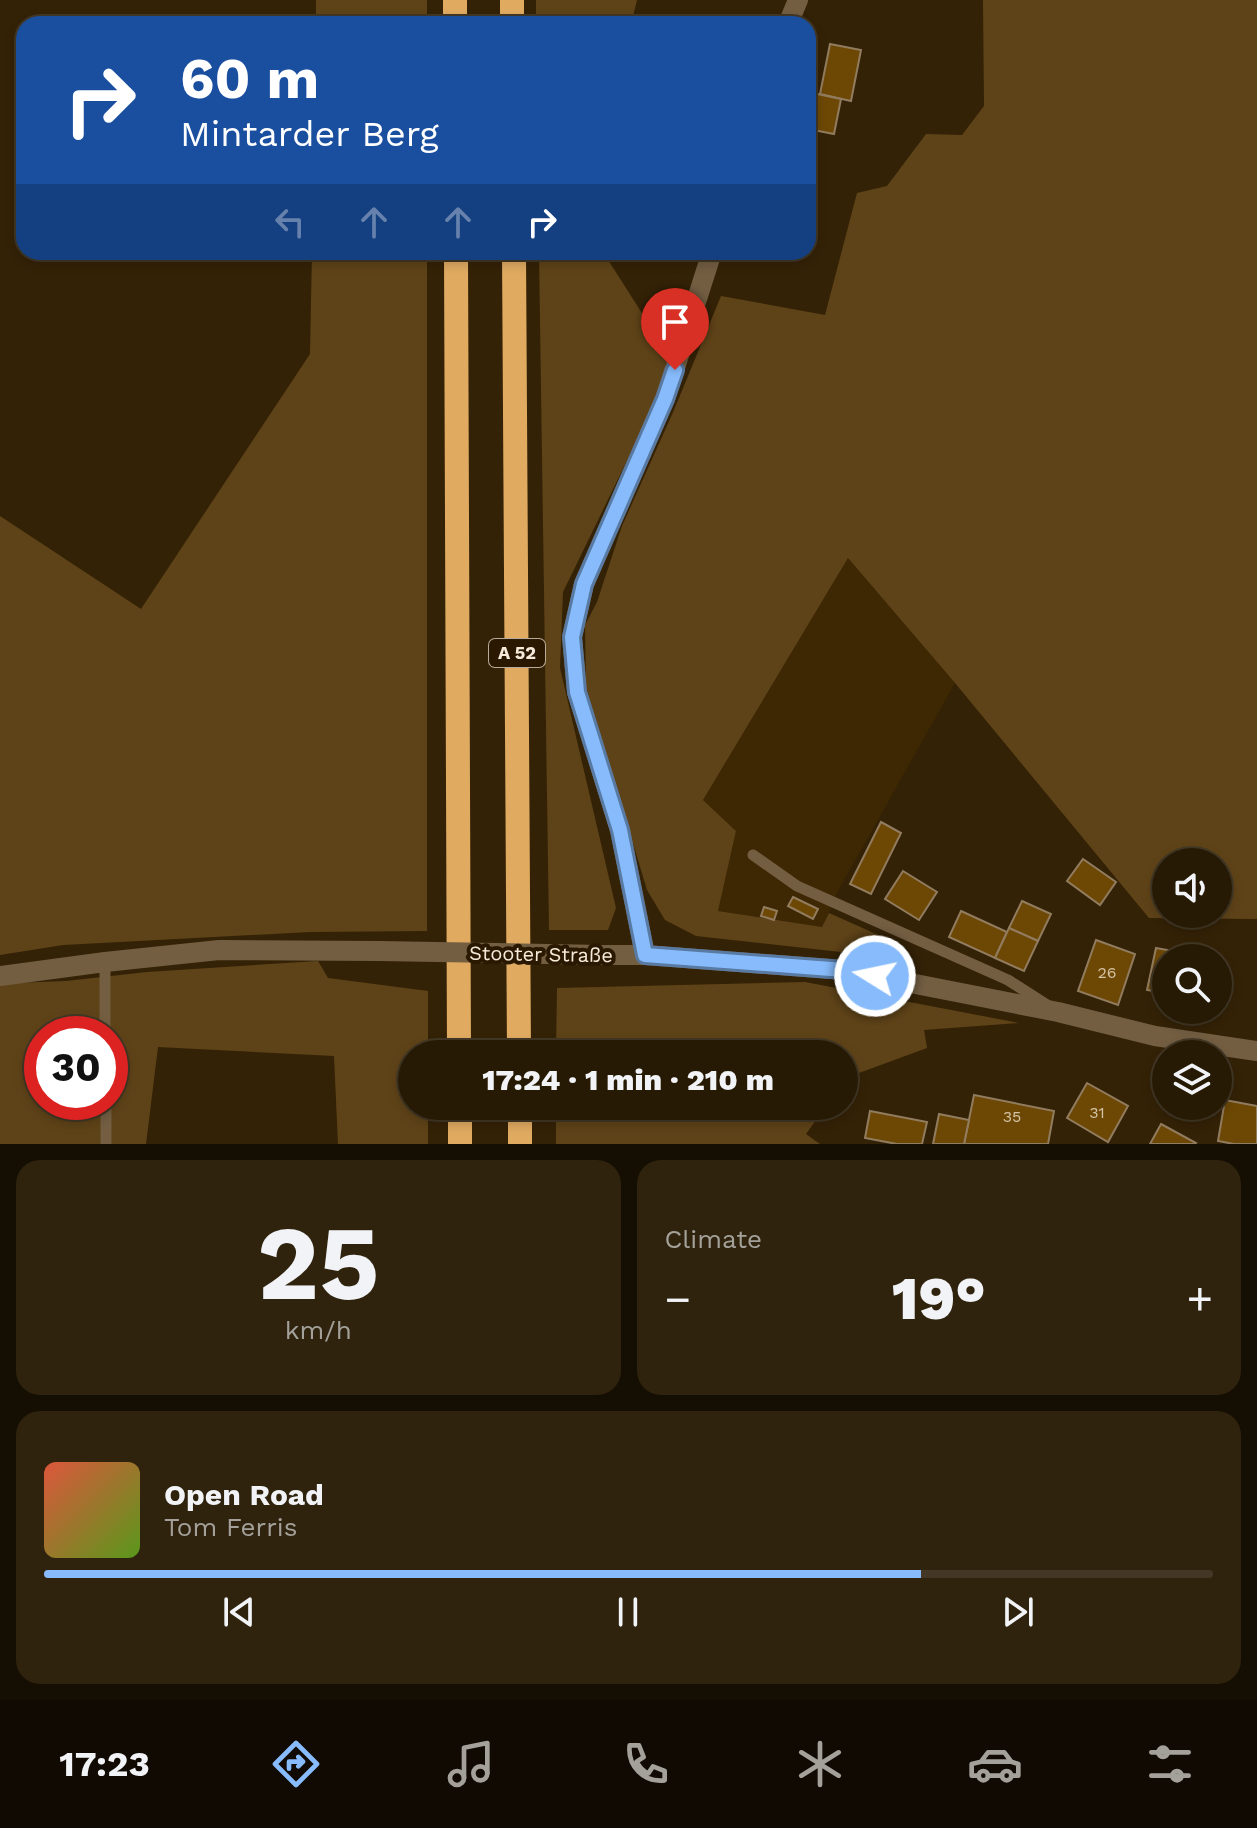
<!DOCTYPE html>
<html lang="en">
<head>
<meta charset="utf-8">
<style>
	body { margin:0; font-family:"Work Sans",sans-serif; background:#2f230e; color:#f1f3f6; height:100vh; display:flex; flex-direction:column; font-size:30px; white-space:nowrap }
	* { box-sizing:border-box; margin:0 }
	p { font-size:26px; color:#a4a19a }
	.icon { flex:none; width:44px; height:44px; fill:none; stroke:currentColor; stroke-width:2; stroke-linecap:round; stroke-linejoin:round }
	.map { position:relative; height:1144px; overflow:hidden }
	.sheet { display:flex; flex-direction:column; gap:16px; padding:16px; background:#150e02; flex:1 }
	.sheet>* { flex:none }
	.guide { position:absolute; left:16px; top:16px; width:800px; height:244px; border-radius:24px; box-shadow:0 4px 12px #0003,0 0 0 2px #433826; background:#1a4fa0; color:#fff; overflow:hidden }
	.buttons { position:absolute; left:1152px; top:848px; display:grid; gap:16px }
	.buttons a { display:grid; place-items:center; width:80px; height:80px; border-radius:50%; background:#271a04; box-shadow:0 4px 12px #0003,0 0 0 2px #433826; font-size:40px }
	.speed { position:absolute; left:24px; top:1016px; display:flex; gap:16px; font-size:40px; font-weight:700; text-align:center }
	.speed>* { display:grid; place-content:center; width:104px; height:104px; border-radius:50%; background:#271a04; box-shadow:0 4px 12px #0003,0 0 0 2px #433826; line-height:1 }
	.speed .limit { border:12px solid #d22; background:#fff; color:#111 }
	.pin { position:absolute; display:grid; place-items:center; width:68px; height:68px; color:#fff; margin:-82px -34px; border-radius:50% 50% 50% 0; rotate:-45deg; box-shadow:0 0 8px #0007 }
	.pin .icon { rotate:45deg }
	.me { position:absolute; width:88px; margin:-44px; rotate:280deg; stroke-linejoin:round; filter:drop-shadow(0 0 6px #0008) }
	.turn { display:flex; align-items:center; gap:28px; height:168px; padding:0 32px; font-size:36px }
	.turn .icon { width:104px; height:104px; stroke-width:2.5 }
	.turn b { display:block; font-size:56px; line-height:68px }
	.lanes { display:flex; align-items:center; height:76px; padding:0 32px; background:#0003; justify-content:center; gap:40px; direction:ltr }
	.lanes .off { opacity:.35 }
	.big { font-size:60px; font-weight:800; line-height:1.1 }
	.sheet .tile { flex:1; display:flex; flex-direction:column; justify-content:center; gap:12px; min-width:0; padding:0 28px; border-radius:24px; background:#2f230e }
	.sheet .dial { align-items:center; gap:0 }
	.dial b { font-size:104px; line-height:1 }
	.song { display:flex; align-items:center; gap:24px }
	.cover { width:96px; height:96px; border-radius:12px; background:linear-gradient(135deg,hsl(10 70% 55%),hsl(90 70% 35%)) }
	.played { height:8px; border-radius:4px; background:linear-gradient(90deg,#87bbfb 75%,#433826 75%) }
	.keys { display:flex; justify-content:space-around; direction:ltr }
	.heat { display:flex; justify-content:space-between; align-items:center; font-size:44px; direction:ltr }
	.sheet .tiles { flex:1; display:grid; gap:16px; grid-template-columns:1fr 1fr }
	.tile:last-child { grid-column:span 2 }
	.trip { position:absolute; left:398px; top:1040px; width:460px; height:80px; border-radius:40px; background:#271a04; box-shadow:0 4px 12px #0003,0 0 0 2px #433826; font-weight:800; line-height:80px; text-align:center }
	.tabs { display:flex; height:128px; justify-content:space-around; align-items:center; background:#100a02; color:#a4a19a }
	.tabs .icon { width:56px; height:56px }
	.tabs .current { color:#87bbfb }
	.tabs b { font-size:36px; color:#f1f3f6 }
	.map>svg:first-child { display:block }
	.built { fill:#3e2703 }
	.green { fill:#5f4318; fill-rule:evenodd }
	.building { fill:#6d4805; stroke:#927c5f; stroke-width:2 }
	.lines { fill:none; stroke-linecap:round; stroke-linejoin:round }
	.lane { stroke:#735e42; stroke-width:11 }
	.street { stroke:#735e42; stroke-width:20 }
	.highway { stroke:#e0ab61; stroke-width:24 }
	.street-bridge { stroke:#735e42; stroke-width:20 }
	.route-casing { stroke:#587aa3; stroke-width:20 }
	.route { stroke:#87bbfb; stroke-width:14 }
	.labels { text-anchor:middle; stroke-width:8; stroke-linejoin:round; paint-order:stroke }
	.number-label { font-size:16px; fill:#d4c2a5 }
	.shield { fill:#2a1800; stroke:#b9ab99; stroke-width:2 }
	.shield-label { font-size:18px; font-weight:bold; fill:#f6eada }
	.street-label { font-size:20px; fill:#f6eada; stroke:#2a1800 }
</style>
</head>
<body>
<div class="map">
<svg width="1257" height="1144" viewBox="0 0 1257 1144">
	<rect width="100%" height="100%" fill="#342206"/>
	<path class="built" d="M848 558 955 683 838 891 823 927 718 911 736 831 703 800Z"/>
	<g class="green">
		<rect x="316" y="0" width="111" height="24"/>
		<path d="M536 0H637L631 24H536Z"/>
		<path d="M983 0H1257V919L1149 918 955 683 848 558 703 800 736 831 718 911 822 927 829 913 885 938 886 957 696 936 665 920 647 890 586 686 585 625 597 602 622 526 674 410 721 296 825 315 857 193 887 186 926 134 962 135 984 106ZM1166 862H1218V914H1166Z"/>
		<path d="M312 252H427V931L310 932 63 945 0 955V516L141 609 310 354Z"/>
		<path d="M539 252H603L668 354 657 399 563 592 560 668 616 908 608 930H549Z"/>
		<path d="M318 961 328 978 428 991V1054H412V1106H428V1144H338L334 1056 158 1047 146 1144H0V986L14 983 66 981 147 972ZM42 1034H110V1102H42Z"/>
		<path d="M805 982 1019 1023 924 1030 927 1048 848 1077 844 1082V1054H556L557 988Z"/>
		<path d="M556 1106H826L806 1134 820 1144H556Z"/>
	</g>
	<g class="building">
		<path d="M830 44 861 50 851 101 820 94Z"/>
		<path d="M808 92 841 99 834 134 808 129Z"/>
		<path d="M881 822 901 833 871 894 850 884Z"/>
		<path d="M1083 859 1116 882 1100 905 1067 881Z"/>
		<path d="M903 871 937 892 919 920 885 899Z"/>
		<path d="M793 897 818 909 813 919 788 906Z"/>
		<path d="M1022 901 1051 914 1038 941 1009 928Z"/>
		<path d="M764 907 777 911 774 920 761 916Z"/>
		<path d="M961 911 1007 932 995 958 949 937Z"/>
		<path d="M1009 928 1038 941 1024 971 995 958Z"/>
		<path d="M1096 940 1135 954 1118 1005 1078 991Z"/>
		<path d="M1156 948 1206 957V958H1166V993L1147 990Z"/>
		<path d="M1087 1083 1128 1106 1108 1142 1067 1118Z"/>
		<path d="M974 1095 1054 1111 1048 1144H964Z"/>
		<path d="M1225 1100 1257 1106V1144H1234L1218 1141Z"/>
		<path d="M870 1111 927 1122 922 1144H897L865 1138Z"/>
		<path d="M939 1114 969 1120 964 1144H933Z"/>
		<path d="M1161 1124 1196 1143 1195 1144H1150Z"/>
	</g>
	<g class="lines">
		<g class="lane">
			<path d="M753 855 797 886 1008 980 1047 1005"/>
			<path d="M105 962V1034"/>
			<path d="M106 1102V1144"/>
		</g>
		<g class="street">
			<path d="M788 24 798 0"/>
			<path d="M603 955H645L844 970 1058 1012 1155 1036 1257 1051"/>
			<path d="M645 955 620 830 577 692 572 637 584 584 665 399 712 252"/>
			<path d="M0 976 105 962 219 950 379 951"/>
		</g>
		<g class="highway">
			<path d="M455 0V24"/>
			<path d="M512 0V24"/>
			<path d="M456 252 459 1054"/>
			<path d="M514 252 519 1054"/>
			<path d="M460 1106V1144"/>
			<path d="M520 1106V1144"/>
		</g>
		<path class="street-bridge" d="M379 951 603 955"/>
	</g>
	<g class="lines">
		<defs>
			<path id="route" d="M675 370 665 399 584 584 572 637 577 692 620 830 645 955 844 970 875 976"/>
		</defs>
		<use href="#route" class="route-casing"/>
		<use href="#route" class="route"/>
	</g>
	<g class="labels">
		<g class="number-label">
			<text x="1107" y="978">26</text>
			<text x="1097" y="1118">31</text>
			<text x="1012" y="1122">35</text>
		</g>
		<rect class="shield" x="489" y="639" width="56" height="28" rx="6"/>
		<g class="shield-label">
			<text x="517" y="659">A 52</text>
		</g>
		<g class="street-label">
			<text transform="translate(541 954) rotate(1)" y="7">Stooter Straße</text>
		</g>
	</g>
</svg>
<div class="buttons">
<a><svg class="icon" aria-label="sound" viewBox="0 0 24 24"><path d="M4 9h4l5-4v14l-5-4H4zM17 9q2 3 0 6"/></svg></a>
<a><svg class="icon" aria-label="search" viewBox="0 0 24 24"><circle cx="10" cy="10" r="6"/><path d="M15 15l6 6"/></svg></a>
<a><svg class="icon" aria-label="layers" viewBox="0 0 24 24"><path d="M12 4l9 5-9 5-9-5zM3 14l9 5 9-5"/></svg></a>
</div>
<div class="speed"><div class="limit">30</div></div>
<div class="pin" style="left:675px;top:370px;background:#d93025"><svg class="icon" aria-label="arrive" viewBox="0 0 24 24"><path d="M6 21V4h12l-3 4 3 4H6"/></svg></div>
<svg class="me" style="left:875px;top:976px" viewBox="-20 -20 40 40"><circle r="17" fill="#87bbfb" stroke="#fff" stroke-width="3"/><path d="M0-11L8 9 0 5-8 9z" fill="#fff"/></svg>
<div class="trip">17:24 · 1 min · 210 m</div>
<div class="guide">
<div class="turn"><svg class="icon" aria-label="right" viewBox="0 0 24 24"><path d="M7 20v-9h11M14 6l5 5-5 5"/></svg><div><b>60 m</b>Mintarder Berg</div></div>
<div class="lanes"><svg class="icon off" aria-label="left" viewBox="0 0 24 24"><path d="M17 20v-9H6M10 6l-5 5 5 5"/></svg><svg class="icon off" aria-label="ahead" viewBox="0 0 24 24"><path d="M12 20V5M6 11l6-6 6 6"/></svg><svg class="icon off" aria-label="ahead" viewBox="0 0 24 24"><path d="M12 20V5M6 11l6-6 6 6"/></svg><svg class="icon" aria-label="right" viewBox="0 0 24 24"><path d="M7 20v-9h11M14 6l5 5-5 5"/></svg></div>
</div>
</div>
<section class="sheet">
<div class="tiles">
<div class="tile dial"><b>25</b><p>km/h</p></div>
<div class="tile"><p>Climate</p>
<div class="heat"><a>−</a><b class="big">19°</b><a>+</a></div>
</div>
<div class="tile">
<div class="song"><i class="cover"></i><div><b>Open Road</b><p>Tom Ferris</p></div></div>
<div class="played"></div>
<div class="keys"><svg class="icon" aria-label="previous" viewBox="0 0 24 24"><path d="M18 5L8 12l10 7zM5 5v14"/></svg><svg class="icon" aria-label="pause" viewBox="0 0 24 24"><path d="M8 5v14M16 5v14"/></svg><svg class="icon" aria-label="next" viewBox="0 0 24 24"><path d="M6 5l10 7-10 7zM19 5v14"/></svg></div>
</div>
</div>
</section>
<nav class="tabs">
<b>17:23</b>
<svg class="icon current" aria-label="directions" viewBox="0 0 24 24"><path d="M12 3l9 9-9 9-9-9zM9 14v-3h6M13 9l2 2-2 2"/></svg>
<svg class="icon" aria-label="music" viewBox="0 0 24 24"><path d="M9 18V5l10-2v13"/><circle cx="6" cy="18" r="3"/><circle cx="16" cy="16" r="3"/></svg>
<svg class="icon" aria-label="phone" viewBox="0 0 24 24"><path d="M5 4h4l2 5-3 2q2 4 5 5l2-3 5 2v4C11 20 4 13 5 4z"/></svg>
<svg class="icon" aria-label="climate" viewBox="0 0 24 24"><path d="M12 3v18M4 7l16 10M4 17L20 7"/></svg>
<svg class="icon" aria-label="car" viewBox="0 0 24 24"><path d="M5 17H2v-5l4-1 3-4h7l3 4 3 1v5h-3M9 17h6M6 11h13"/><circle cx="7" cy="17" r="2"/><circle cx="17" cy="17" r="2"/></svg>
<svg class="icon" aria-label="filters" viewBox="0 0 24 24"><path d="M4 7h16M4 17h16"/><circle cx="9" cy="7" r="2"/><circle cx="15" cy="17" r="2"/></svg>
</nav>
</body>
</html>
